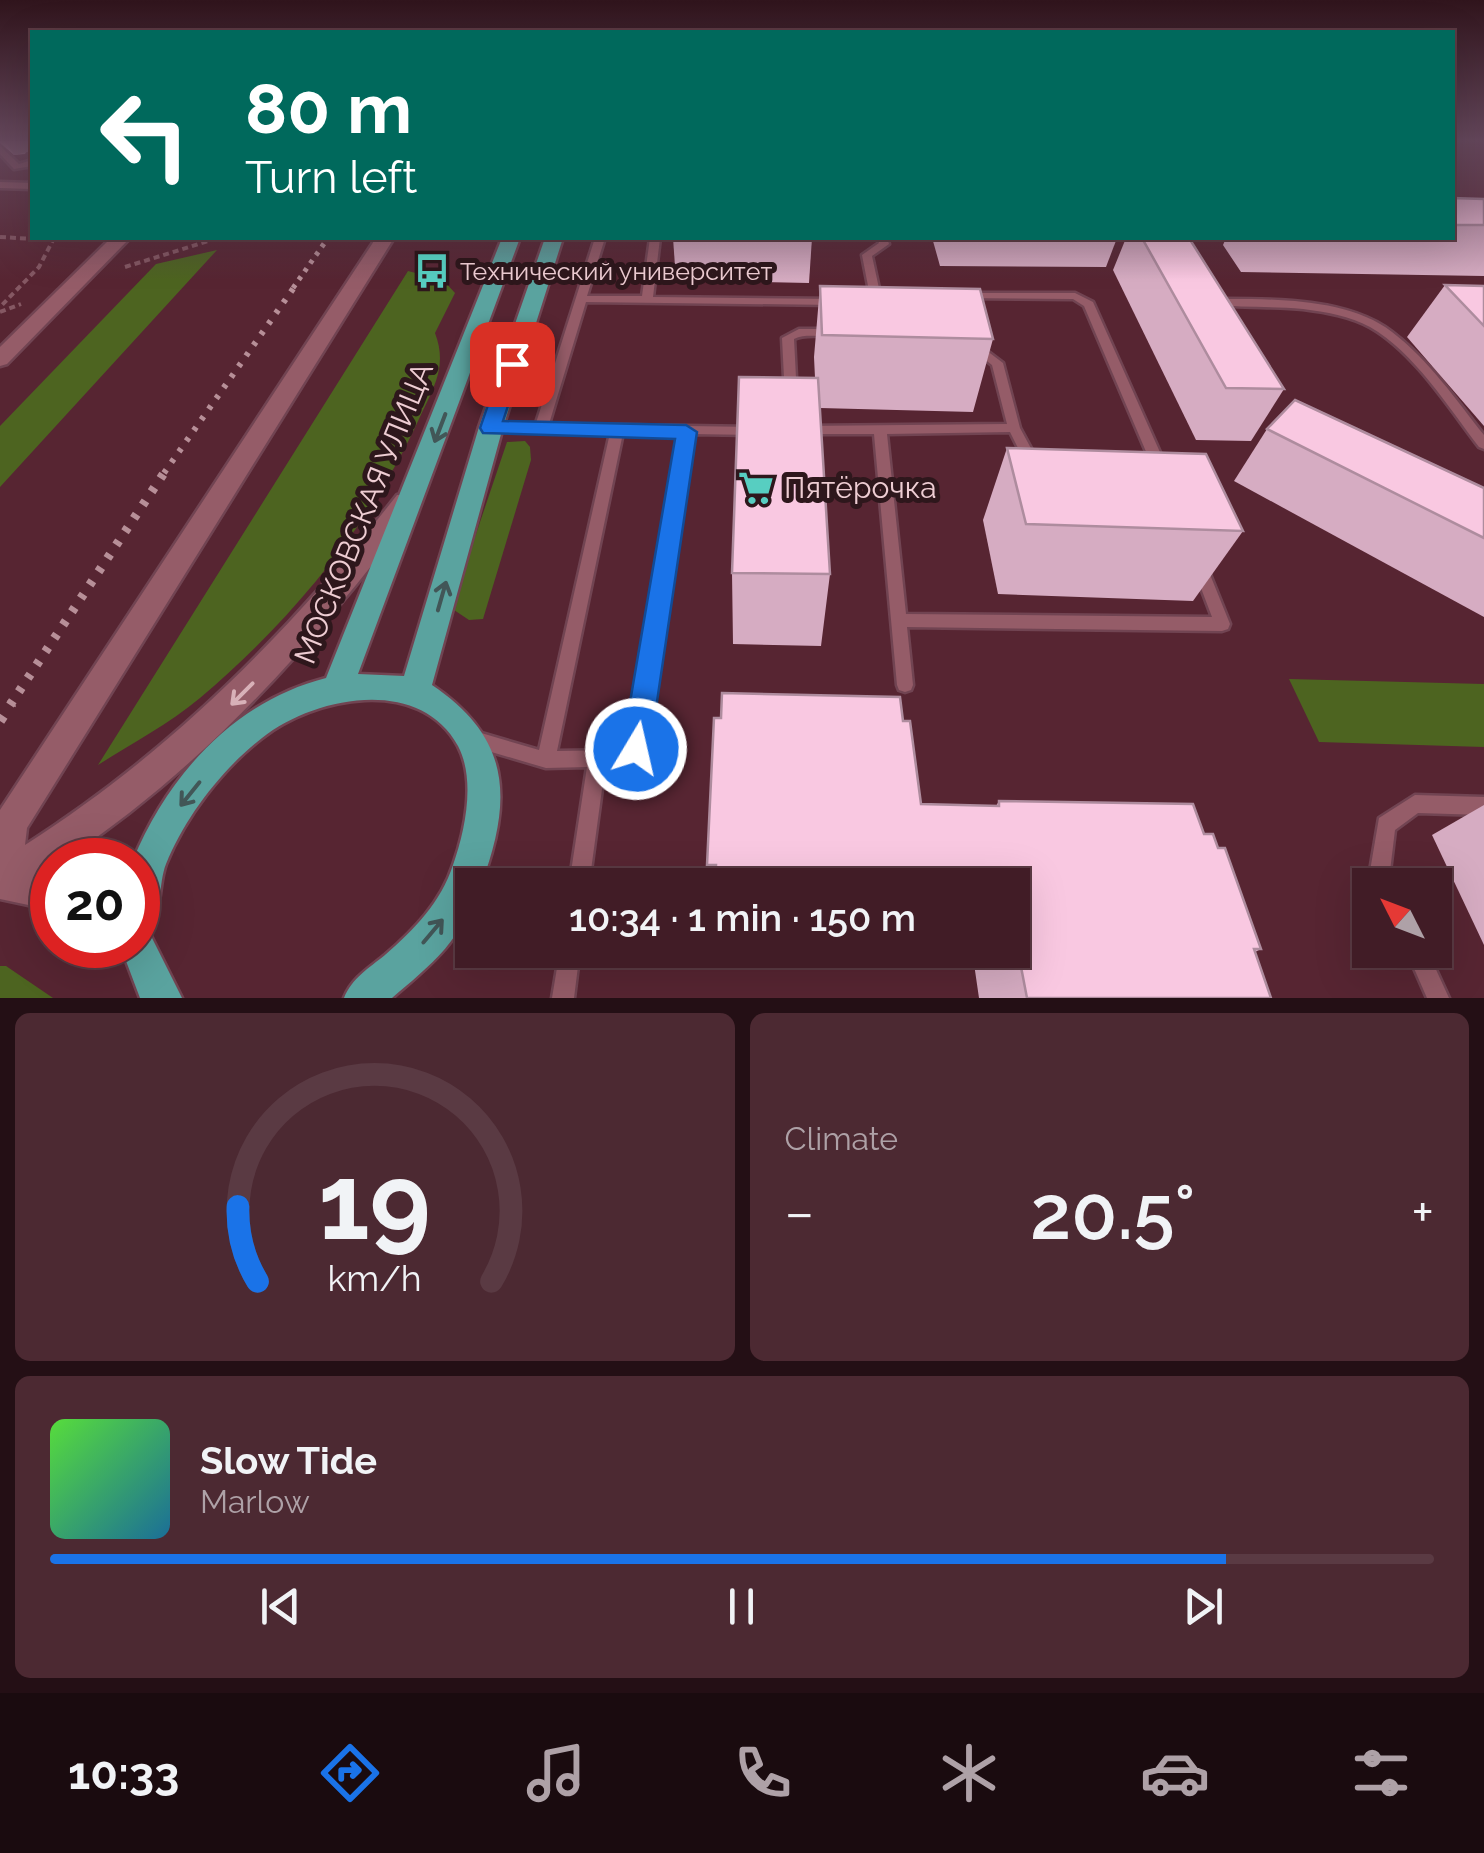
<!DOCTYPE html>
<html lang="en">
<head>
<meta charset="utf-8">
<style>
	body { margin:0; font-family:Raleway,sans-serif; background:#4c2932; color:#f1f3f6; height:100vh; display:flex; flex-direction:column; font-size:38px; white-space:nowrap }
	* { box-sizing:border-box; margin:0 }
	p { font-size:32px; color:#aea1a7 }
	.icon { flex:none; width:55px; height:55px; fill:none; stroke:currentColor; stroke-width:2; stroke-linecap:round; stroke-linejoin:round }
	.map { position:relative; height:998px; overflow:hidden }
	.panel { display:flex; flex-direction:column; gap:15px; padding:15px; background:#240f15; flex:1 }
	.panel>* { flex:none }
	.hud { position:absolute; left:30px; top:30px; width:1425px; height:210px; border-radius:0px; box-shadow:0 10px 40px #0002,0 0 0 2px #5a3a43; background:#00695c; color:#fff; overflow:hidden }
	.needle { width:65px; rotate:312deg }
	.tools { position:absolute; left:1352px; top:868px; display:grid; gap:20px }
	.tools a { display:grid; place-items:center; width:100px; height:100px; border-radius:0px; background:#411c26; box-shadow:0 10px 40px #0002,0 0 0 2px #5a3a43; font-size:50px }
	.speed { position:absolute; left:30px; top:838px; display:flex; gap:20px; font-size:50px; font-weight:700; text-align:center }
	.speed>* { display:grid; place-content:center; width:130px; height:130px; border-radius:50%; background:#411c26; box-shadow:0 10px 40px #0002,0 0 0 2px #5a3a43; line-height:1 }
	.speed .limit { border:15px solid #d22; background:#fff; color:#111 }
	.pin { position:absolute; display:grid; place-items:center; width:85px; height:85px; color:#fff; margin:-42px; border-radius:20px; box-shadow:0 5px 15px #0006 }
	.me { position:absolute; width:110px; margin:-55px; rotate:9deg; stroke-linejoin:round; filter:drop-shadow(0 0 8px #0008) }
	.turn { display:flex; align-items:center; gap:35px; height:210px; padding:0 50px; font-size:45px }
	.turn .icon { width:130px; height:130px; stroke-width:2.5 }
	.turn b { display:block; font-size:70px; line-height:85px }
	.big { font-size:75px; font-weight:600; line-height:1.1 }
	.panel .card { flex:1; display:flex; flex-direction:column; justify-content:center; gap:15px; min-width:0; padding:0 35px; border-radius:15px; background:#4c2932 }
	.panel .dial { align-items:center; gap:0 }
	.dial svg { height:260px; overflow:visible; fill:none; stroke:#5a3a43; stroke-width:7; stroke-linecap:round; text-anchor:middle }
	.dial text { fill:#f1f3f6; stroke:none }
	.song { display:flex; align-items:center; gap:30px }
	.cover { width:120px; height:120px; border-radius:15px; background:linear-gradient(135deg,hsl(110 70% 55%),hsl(200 70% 35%)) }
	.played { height:10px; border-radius:5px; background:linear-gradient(90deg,#1a73e8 85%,#5a3a43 85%) }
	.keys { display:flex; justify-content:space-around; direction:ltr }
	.heat { display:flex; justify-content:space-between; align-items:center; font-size:55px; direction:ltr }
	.panel .tiles { flex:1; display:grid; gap:15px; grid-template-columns:1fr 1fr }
	.card:last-child { grid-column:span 2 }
	.trip { position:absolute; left:455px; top:868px; width:575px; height:100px; border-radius:0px; background:#411c26; box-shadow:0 10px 40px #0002,0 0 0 2px #5a3a43; font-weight:600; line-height:100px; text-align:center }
	.tabs { display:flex; height:160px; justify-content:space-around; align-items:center; background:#1a0b0f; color:#aea1a7 }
	.tabs .icon { width:70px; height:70px }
	.tabs .selected { color:#1a73e8 }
	.tabs b { font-size:45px; color:#f1f3f6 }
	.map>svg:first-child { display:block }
	.green { fill:#4d6420 }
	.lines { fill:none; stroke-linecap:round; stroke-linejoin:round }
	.service-casing { stroke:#714452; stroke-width:5 }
	.minor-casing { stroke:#714452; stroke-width:5 }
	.primary-casing { stroke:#714452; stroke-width:5 }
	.path { stroke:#855863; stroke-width:4; stroke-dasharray:6 4; stroke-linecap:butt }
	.service { fill:#955c68; fill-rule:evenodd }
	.minor { fill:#955c68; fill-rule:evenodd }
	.primary { fill:#5aa39f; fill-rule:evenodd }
	.rail-far3 { stroke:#b78f98; stroke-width:5; stroke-dasharray:4 6; stroke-linecap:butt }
	.rail-far2 { stroke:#b78f98; stroke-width:6; stroke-dasharray:4 9; stroke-linecap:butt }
	.rail-far1 { stroke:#b78f98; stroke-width:9; stroke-dasharray:5 11; stroke-linecap:butt }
	.rail { stroke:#b78f98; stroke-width:10; stroke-dasharray:6 14; stroke-linecap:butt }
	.wall { fill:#d6acc2 }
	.shaded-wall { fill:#ae8c9e }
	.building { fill:#f9c8e1; stroke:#ae8c9e; stroke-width:2.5 }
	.oneway { stroke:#425657 }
	.oneway2 { stroke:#d8b1b8 }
	.route { fill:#1a73e8; stroke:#114b97; stroke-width:2.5 }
	.labels { text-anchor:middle; stroke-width:10; stroke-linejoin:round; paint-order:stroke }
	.far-poi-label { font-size:25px; fill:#eecdd3; stroke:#2e171c; text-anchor:start }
	.poi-label { font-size:30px; fill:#eecdd3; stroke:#2e171c; text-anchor:start }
	.street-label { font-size:30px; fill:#eecdd3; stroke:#2e171c }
</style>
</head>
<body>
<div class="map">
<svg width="1484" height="998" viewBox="0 0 1484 998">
	<rect width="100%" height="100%" fill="#572532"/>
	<g class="green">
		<path d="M217 250 0 487V426L156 264Z"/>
		<path d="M408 271 443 280 455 293 435 333C448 367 433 388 419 419 370 526 290 622 200 698 169 724 131 744 98 765Z"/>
		<path d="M525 441 530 447 531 460 483 619 469 620 451 608 507 442Z"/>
		<path d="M1289 679 1484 684V747L1319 742Z"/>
		<path d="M0 966H6L53 998H0Z"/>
	</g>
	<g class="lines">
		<defs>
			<g id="service">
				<path d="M0 146 19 164 32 160V166L14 169 0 154Z"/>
				<path d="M0 182 32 183V189L0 188Z"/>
				<path d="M595 238H605L587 296H642L650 238H660L653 297 835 299 840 302 835 305 586 302 549 424 755 427 761 431 755 435 692 434 645 749C635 770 626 767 605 767L589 885H569L587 767 546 768 471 746 465 744 462 738 465 732 471 730 539 750 610 433 491 431 485 427 491 423H536ZM623 433 679 434 628 746 625 750 557 751Z"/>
				<path d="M877 238H887L889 244 872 256 880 293 885 296 880 299 870 296 862 255 879 243Z"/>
				<path d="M966 293H1075L1093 302 1167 468 1165 471H1155L1153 468 1084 306 1073 299 962 298 961 296Z"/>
				<path d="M1214 299C1268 299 1347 297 1392 332 1429 360 1456 400 1484 435V449L1479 447C1449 408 1414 352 1370 327 1350 316 1326 312 1303 309 1272 306 1241 308 1210 304V300Z"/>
				<path d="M799 329H832L838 332C825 340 808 332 794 339L797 397 791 401 785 397 782 338Z"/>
				<path d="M974 341 1003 363 1020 428 1040 465 1038 468H1028L1010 432 887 434 906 614 1212 617 1193 567 1195 563 1200 561 1205 563 1207 567 1230 624 1228 629 1222 631 907 627 913 685 911 690 905 692 899 690 897 685 874 434H805L799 430 805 426 1007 424 992 365 970 348 968 345Z"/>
				<path d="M1415 795 1484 797V815L1418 813 1395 830 1390 871 1396 885H1376L1370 871 1379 818Z"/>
				<path d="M560 950H580L574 998H552Z"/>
				<path d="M1406 950H1427L1449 998H1427Z"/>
			</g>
			<g id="minor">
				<path d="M111 238H130L7 364 0 366V347Z"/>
				<path d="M376 238H394L27 828 25 845C172 751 290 632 397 495H415L419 502 415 509C314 644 205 766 64 860H52V868L45 872 52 874V910L0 899V810Z"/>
			</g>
			<path id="primary" d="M502 238H520L358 674 404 676 479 427 545 238H563L503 427 432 685C511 738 513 799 481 885H472C472 934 427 968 392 998H344C352 978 369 968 385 955 414 930 441 902 453 865 465 831 476 780 458 746 419 675 314 697 262 738 222 769 185 817 166 864 158 884 163 913 147 928L182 998H140L120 945H138V860H133C168 775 235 701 326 678Z"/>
		</defs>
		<use href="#service" class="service-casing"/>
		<use href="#minor" class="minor-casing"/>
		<use href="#primary" class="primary-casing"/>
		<g class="path">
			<path d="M0 237 53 240 39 267 0 307"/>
			<path d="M125 267 218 238"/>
			<path d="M0 312 21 304"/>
		</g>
		<use href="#service" class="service"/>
		<use href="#minor" class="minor"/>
		<use href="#primary" class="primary"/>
		<path class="rail-far3" d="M293 288 328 238"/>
		<path class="rail-far2" d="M164 473 295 286"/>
		<path class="rail-far1" d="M10 705 166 470"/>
		<path class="rail" d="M0 721 12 703"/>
	</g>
	<g class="wall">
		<path d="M0 141H32L25 154 14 155 0 143Z"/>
		<path d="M1452 198 1484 199V276L1241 272 1223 245 1226 238H1452Z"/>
		<path d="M673 238H812L809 283 676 280Z"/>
		<path d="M934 238H1117L1106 267 940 266 933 241Z"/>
		<path d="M1126 238H1189L1284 389 1251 441 1196 440 1113 270Z"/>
		<path d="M1445 285 1484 286V426L1407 337Z"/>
		<path d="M820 286 993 339 973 412 820 408 830 574 821 646 733 644 732 573 815 378 814 357Z"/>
		<path d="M1267 429 1484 488V617L1234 481Z"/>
		<path d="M1007 448 1243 531 1193 601 998 594 983 520Z"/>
		<path d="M903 721 921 804 996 806 999 801 1204 834 1218 848 1261 949 1255 952 1271 998H979L972 950H1012V885H709L707 865Z"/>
		<path d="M1484 805V945L1432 835Z"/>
	</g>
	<path class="shaded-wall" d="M5 141H32V151L14 155Z"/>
	<g class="building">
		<path d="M1452 198 1484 199V225H1452Z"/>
		<path d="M1142 238H1189L1284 389 1226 388Z"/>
		<path d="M1445 285 1484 286V326Z"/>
		<path d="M820 286 980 289 993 339 822 335Z"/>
		<path d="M739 377 818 378 830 574 732 573Z"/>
		<path d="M1295 400 1484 488V538L1267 429Z"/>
		<path d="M1007 448 1206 454 1243 531 1026 524Z"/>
		<path d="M722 693 900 697 903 721H910L921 804 999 806V801L1193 804 1204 834H1213L1218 848H1225L1261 949H1254L1271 998H1027L1012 920V885H715L716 865H707L714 718H721Z"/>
	</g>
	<defs><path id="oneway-shaft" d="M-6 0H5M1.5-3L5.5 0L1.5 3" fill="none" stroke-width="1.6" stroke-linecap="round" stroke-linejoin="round" transform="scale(2.5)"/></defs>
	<g class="oneway">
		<use href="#oneway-shaft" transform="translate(440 428) rotate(111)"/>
		<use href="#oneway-shaft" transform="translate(442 596) rotate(-74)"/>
		<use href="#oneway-shaft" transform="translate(190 794) rotate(129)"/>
		<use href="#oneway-shaft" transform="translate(433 931) rotate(-50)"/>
	</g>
	<use class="oneway2" href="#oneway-shaft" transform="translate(242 694) rotate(135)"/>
	<linearGradient id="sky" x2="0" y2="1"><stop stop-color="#30141c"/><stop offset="0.5" stop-color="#63465a"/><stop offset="1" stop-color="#63465a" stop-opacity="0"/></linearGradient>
	<rect width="1484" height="280" fill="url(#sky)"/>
	<path class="route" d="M512 358 522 364 503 421 686 425 697 432 650 749 646 759 636 763 626 759 622 749 675 439 483 433 480 428 502 364Z"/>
	<defs>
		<symbol id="bus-bare" viewBox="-9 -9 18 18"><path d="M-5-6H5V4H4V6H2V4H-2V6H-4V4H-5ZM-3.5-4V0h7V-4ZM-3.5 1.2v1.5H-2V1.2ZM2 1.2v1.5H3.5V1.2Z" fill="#57cec1" stroke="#2e171c" stroke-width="2.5" paint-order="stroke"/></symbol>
		<symbol id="supermarket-bare" viewBox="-9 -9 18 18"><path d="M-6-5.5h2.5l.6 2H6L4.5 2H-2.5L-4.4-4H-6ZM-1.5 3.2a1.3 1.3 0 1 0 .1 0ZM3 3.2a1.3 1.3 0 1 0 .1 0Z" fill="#57cec1" stroke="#2e171c" stroke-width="2.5" paint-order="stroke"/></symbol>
	</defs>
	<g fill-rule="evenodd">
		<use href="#bus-bare" x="407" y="246" width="50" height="50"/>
		<use href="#supermarket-bare" x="731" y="463" width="50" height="50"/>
	</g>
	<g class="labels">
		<g class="far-poi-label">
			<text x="460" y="280">Технический университет</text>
		</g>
		<g class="poi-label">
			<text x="784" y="498">Пятёрочка</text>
		</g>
		<g class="street-label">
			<text transform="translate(364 513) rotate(-68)" y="10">МОСКОВСКАЯ УЛИЦА</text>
		</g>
	</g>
</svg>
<div class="tools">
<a><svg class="needle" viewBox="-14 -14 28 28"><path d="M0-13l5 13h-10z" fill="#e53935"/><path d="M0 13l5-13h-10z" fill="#aea1a7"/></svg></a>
</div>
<div class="speed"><div class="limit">20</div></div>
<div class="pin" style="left:512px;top:364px;background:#d93025"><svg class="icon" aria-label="arrive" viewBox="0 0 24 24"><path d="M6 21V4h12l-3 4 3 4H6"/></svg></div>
<svg class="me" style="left:636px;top:749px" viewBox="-20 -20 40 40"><circle r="17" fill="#1a73e8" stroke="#fff" stroke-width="3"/><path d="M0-11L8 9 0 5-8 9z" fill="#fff"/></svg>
<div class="trip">10:34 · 1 min · 150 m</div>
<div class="hud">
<div class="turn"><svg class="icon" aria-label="left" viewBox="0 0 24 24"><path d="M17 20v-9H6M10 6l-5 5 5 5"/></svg><div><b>80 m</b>Turn left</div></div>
</div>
</div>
<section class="panel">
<div class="tiles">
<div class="card dial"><svg viewBox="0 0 100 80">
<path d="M14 69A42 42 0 1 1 86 69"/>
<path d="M14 69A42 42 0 0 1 8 46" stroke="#1a73e8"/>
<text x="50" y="56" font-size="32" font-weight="700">19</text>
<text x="50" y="72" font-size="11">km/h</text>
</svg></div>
<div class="card"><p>Climate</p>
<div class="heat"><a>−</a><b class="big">20.5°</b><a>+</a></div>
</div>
<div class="card">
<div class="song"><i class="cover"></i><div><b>Slow Tide</b><p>Marlow</p></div></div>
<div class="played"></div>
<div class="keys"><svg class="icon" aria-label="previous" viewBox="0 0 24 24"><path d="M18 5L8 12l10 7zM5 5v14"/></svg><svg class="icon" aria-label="pause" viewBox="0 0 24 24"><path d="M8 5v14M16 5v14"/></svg><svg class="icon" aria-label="next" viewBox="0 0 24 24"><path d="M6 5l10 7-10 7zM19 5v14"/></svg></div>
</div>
</div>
</section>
<nav class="tabs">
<b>10:33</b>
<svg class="icon selected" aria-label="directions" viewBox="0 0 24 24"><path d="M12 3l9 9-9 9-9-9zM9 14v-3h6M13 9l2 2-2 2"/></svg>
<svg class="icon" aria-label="music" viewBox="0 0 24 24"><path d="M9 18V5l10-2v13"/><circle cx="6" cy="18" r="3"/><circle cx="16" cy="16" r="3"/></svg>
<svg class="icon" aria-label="phone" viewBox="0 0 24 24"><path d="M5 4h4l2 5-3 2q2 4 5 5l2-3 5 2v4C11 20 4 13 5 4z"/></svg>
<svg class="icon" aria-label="climate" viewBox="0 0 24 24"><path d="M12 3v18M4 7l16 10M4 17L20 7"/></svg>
<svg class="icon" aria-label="car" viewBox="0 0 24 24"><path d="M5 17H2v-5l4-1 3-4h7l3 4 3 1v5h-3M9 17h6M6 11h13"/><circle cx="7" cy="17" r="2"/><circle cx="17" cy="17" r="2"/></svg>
<svg class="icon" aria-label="filters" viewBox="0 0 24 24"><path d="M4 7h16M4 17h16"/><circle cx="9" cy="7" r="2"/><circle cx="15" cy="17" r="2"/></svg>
</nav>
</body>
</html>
